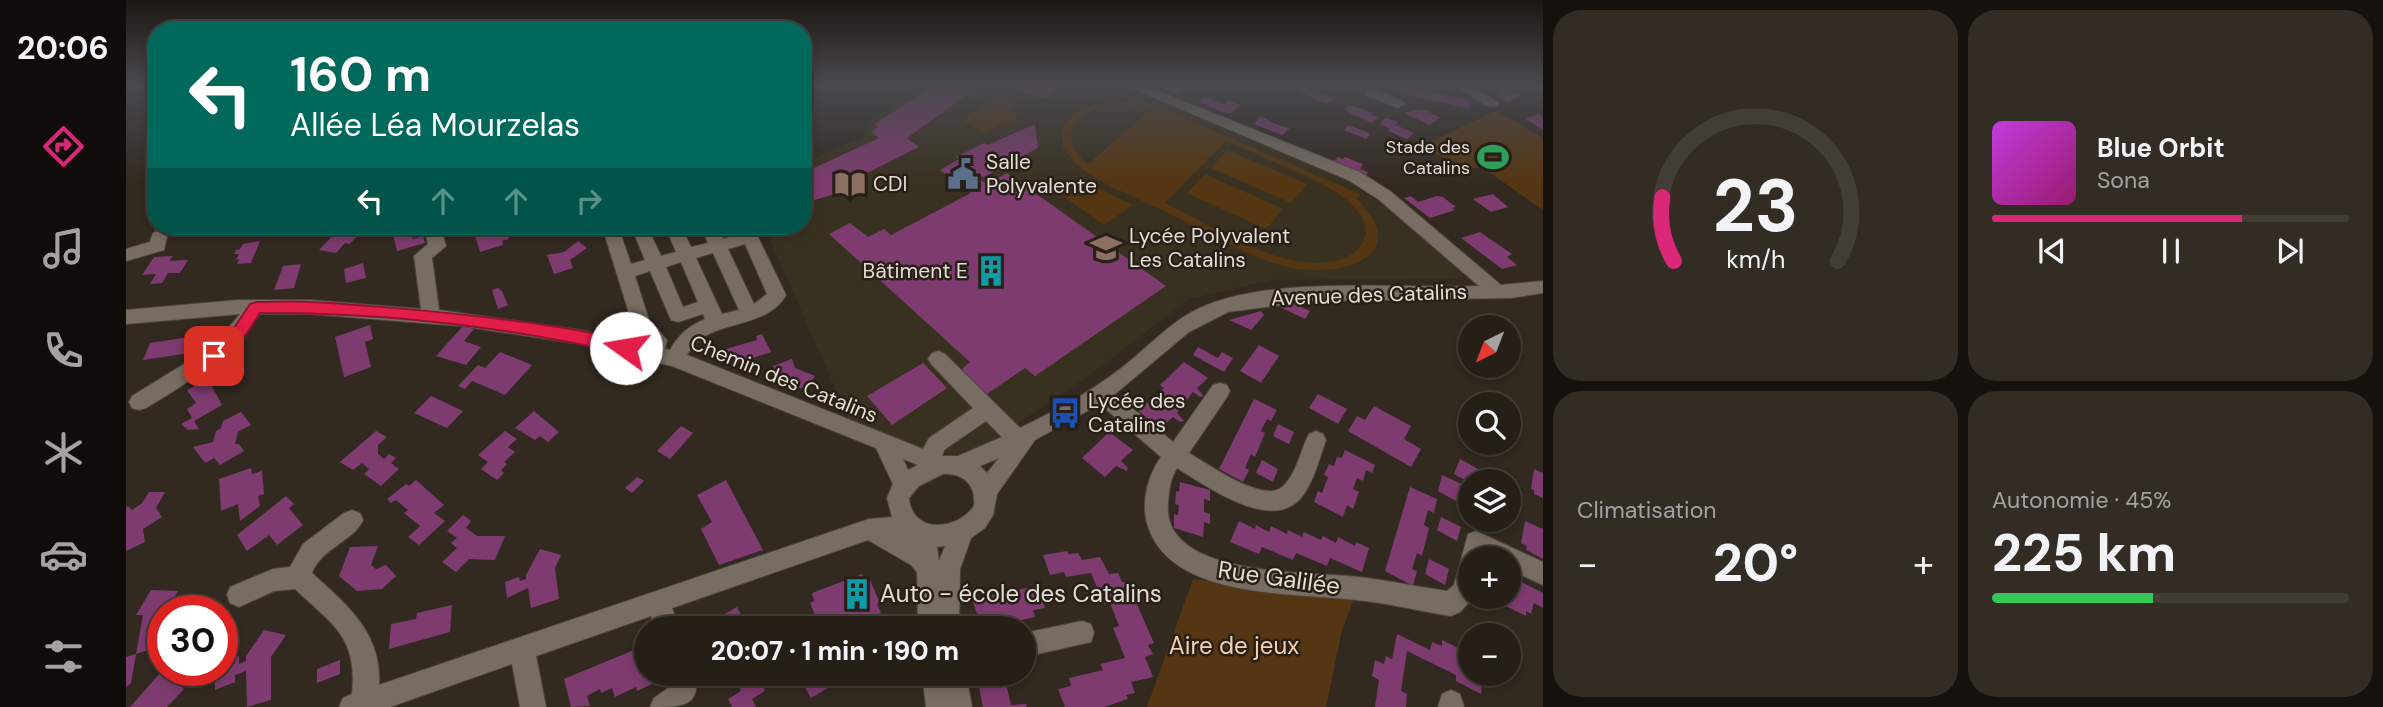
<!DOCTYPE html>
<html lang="fr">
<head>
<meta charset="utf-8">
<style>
	body { margin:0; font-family:"DM Sans",sans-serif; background:#322c25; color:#f1f3f6; height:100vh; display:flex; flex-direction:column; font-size:26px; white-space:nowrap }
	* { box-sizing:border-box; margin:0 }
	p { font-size:23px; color:#a4a2a2 }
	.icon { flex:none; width:38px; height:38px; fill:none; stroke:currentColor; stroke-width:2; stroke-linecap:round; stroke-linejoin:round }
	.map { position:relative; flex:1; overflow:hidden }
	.sheet { display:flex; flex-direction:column; gap:10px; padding:10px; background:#15110d; width:840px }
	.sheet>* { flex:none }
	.hud { position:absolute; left:21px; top:21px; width:665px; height:214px; border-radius:28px; box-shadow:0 4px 10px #0003,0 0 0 2px #423d37; background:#00695c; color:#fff; overflow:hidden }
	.needle { width:46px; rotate:222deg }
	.tools { position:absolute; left:1332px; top:315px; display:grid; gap:14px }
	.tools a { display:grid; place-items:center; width:63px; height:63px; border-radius:50%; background:#261f18; box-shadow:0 4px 10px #0003,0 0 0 2px #423d37; font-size:35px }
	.speed { position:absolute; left:21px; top:595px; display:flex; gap:14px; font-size:35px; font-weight:700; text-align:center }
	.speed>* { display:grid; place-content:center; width:91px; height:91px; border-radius:50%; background:#261f18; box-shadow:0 4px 10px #0003,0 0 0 2px #423d37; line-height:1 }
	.speed .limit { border:10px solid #d22; background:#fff; color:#111 }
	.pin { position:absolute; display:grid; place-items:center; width:60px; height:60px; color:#fff; margin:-30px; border-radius:14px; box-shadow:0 4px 10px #0006 }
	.me { position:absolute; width:77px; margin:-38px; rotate:283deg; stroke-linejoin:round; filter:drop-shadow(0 0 5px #0008) }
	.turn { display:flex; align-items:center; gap:24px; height:147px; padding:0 28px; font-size:32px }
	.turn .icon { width:91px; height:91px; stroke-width:2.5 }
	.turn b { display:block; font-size:49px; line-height:60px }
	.lanes { display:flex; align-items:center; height:66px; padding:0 28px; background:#0003; justify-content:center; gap:35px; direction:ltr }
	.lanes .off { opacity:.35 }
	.big { font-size:52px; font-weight:800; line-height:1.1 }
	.sheet .widget { flex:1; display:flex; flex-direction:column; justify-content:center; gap:10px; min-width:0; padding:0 24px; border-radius:28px; background:#322c25 }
	.sheet .dial { align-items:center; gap:0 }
	.dial svg { height:182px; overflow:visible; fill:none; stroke:#423d37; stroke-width:7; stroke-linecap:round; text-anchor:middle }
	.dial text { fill:#f1f3f6; stroke:none }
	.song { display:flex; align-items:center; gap:21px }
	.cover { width:84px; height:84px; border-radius:10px; background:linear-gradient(135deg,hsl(290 70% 55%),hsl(320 70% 35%)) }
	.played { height:7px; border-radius:4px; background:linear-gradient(90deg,#db2777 70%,#423d37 70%) }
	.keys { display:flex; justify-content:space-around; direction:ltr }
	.heat { display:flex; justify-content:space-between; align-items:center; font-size:38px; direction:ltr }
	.charge { height:10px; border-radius:5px; background:linear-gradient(90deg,#34c759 45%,#423d37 0) }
	.sheet .tiles { flex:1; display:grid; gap:10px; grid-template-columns:repeat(2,1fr) }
	.trip { position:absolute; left:508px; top:616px; width:402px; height:70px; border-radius:35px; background:#261f18; box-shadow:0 4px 10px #0003,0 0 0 2px #423d37; font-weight:800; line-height:70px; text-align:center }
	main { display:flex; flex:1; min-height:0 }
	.tabs { display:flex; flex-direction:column; width:126px; justify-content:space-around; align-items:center; background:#0f0c0a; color:#a4a2a2 }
	.tabs .icon { width:49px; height:49px }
	.tabs .current { color:#db2777 }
	.tabs b { font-size:32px; color:#f1f3f6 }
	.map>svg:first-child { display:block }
	.education { fill:#393120 }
	.green { fill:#553612; fill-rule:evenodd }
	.building { fill:#7e3b70 }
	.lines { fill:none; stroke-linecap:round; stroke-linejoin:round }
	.minor-casing { stroke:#4e463f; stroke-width:2 }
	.minor { fill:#786d63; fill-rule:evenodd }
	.route { fill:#e11d48; stroke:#92132f; stroke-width:2 }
	.labels { text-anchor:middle; stroke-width:5; stroke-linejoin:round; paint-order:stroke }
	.far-poi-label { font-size:18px; fill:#e3ddd7; stroke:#281f16; text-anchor:end }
	.poi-label { font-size:21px; fill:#e3ddd7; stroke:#281f16; text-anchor:start }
	.street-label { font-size:21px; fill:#e3ddd7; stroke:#281f16 }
	.near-street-label { font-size:24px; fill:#e3ddd7; stroke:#281f16 }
	.near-poi-label { font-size:24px; fill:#e3ddd7; stroke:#281f16; text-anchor:start }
	.near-park-label { font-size:24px; fill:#f3d1b0; stroke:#281f16 }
</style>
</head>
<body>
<main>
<nav class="tabs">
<b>20:06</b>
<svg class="icon current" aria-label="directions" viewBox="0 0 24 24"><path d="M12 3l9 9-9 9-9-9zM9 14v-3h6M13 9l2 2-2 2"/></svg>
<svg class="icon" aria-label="music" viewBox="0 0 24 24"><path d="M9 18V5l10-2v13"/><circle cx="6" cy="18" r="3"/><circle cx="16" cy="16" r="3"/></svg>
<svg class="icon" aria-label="phone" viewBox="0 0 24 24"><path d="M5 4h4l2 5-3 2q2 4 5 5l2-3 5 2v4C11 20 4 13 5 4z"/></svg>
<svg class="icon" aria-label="climate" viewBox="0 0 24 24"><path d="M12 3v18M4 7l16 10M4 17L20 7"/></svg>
<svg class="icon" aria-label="car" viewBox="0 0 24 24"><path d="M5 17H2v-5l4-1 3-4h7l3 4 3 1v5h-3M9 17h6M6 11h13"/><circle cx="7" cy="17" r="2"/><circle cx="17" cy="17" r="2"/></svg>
<svg class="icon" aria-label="filters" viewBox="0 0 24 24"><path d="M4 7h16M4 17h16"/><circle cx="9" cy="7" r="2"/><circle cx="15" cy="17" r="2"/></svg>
</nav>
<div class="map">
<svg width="1417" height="707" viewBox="0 0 1417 707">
	<rect width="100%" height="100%" fill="#322920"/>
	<path class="education" d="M799 85H993L1215 177 1272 215 1338 271 1336 278 1146 280 1063 299 964 375 852 450 810 455 724 422 638 226H677V163L737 137 742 122Z"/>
	<g class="green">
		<path d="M996 91 1234 194 1231 199C1290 259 1211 278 1162 267 1120 257 1079 230 1040 212 1014 199 983 188 959 171 950 165 944 156 937 148L936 128C952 102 979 102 1008 102L992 95ZM979 107H999L1024 110 962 164C933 140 944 114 979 107ZM1099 142C1115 146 1132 155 1148 162 1173 173 1268 208 1232 249 1220 263 1193 264 1176 262 1128 255 1082 224 1039 203Z"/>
		<path d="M872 96 889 104 882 109 894 115 858 133 836 120Z"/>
		<path d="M1370 111 1417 138V210L1357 168H1338L1295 146Z"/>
		<path d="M1101 150 1181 184 1165 203 1085 168Z"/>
		<path d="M1079 174 1157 209 1140 229 1061 193Z"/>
		<path d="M952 178 1007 205 978 225 930 191Z"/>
		<path d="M1067 579 1228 599 1216 630 1200 707H1021Z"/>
	</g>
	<g class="building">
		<path d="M808 85H855L781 138 793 147 741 173 734 182 717 192 677 203V173L753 138 745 132 752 127 749 124Z"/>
		<path d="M887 85H936L919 98 901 94Z"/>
		<path d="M1030 85H1056L1060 87 1052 94Z"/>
		<path d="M1273 85 1342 100 1343 108 1273 94Z"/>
		<path d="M1356 85H1380L1387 88 1383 90 1396 96 1382 102 1369 95 1373 94 1371 91Z"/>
		<path d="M1180 87 1196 94 1209 98 1201 104 1174 92Z"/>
		<path d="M1080 97 1099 104 1102 100 1114 105 1105 113 1095 112 1074 102Z"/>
		<path d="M1224 105 1247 113 1245 115 1252 117 1246 123 1224 113 1219 109Z"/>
		<path d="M1292 110H1300L1314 118 1304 125 1278 113Z"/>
		<path d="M1411 114 1417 117V130L1400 119Z"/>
		<path d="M1135 116 1152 125 1164 128 1156 135 1128 124Z"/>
		<path d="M1260 118 1272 122 1269 125 1288 133 1281 139 1262 131 1264 129 1253 124Z"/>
		<path d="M909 124 912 148 858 177 854 176 856 178 853 179 861 184 881 173 1040 286 909 376 899 368 861 394 835 370 844 362 703 234 724 223 742 237 758 229 765 235 845 193 814 170 833 159 830 157 858 143 862 145Z"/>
		<path d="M1222 125 1238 131 1244 134 1240 139 1218 130Z"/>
		<path d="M1212 157 1217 159 1219 157 1237 164 1234 169 1242 172 1240 175 1208 161Z"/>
		<path d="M1367 194 1382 207 1365 212 1347 199Z"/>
		<path d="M1285 196 1292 202 1311 196 1317 197 1330 207 1326 208 1329 210 1304 218 1278 198Z"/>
		<path d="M31 226H61L62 227 28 232Z"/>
		<path d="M216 226 237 229 224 244 219 243 210 253 193 250Z"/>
		<path d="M265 226H284L287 239 297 236 299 243 271 251Z"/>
		<path d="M372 229 373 232 380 230 383 239 376 241 377 245 354 252 349 236Z"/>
		<path d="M1354 232 1386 254 1381 257 1391 265 1376 269 1335 238Z"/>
		<path d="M134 241 125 263 111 264 113 259 110 260 113 254H108L110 250 114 249 117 244Z"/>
		<path d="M452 241 461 248 444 260 447 268 428 274 421 255 438 252Z"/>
		<path d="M47 256 43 261 62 260 54 273H42L36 283 24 284 30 274 16 275 28 257Z"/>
		<path d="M237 263 240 278 220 283 218 269Z"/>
		<path d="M175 264 168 288 148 290 157 266Z"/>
		<path d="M372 288 376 291 382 305 372 309 366 290Z"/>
		<path d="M1169 304 1184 311 1179 319 1154 307Z"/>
		<path d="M1135 311 1138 315 1125 330 1103 320Z"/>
		<path d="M244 325 247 339 239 342 245 367 218 377 209 337Z"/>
		<path d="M337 326 348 329 338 341 355 347 340 365 310 356Z"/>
		<path d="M636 334 645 352 606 365 599 362 593 351 631 340 630 336Z"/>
		<path d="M70 336 64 353 17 360 24 343Z"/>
		<path d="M1133 345 1153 356 1135 383 1114 371Z"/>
		<path d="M1072 347 1092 358 1096 352 1107 358 1098 372 1067 355Z"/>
		<path d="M374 352 406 365 379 395 346 381 339 389 332 386 352 365 359 368Z"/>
		<path d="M666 359 669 368 689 376 680 390 653 381 647 366Z"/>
		<path d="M1058 362 1082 378 1071 388 1078 396 1074 397 1067 392 1051 413 1058 421 1054 422 1047 417 1035 428 1012 411 1038 388 1034 385Z"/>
		<path d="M797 363 821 388 766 425 741 396Z"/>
		<path d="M82 379 96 405 68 421 73 429 62 430 55 424 66 418 61 409 70 403 61 390Z"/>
		<path d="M1192 394 1221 409 1212 424 1183 408Z"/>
		<path d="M305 396 337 411 321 428 288 413Z"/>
		<path d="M1128 399 1151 410 1145 421 1141 419 1135 431 1139 433 1129 457 1125 454 1119 468 1123 470 1117 482 1093 469Z"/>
		<path d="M1248 406 1285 426 1278 439 1295 449 1285 467 1222 431 1231 416 1239 420Z"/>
		<path d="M408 411 433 432 422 442 414 436 409 440 389 428Z"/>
		<path d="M115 412 125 425 112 432 109 444H113L118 451 94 465 88 458 79 463 67 447 87 442 90 431 95 428 97 421Z"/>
		<path d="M1152 424 1168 432 1163 444 1147 436Z"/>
		<path d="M555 426 567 433 544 459 531 451Z"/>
		<path d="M250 431 261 437 252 445V454L258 459 263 454 270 458 265 463 273 469 255 486 238 474 243 469 236 463 227 470 214 462Z"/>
		<path d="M379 431 391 439 382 447 389 452 378 462 381 464 375 470 378 473 371 480 355 469 362 462 352 455Z"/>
		<path d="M983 432 1007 450 995 461 1002 468 1001 471 990 466 979 477 956 458Z"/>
		<path d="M1219 450 1249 465 1246 473 1240 470 1237 481 1231 478 1227 489 1233 492 1227 509 1221 505 1217 517 1188 502 1192 491 1196 493 1202 477 1198 475 1203 464 1208 466 1211 457 1216 458Z"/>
		<path d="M1334 459 1354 470V472L1371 481 1344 483 1328 474Z"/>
		<path d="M1136 460 1152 469 1147 482 1130 473Z"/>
		<path d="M125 468 126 474 136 471 138 494 132 496 134 506 114 521 112 504 95 511 93 479Z"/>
		<path d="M1408 469 1417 473V498L1408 494V490L1405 489Z"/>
		<path d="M1316 475 1344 488 1343 508 1312 491Z"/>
		<path d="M511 477 518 481 506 493 499 488Z"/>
		<path d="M290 480 318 505 308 513 319 521 293 545 282 537 294 526 278 513 282 510 270 500 265 503 261 499 280 484 283 486Z"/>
		<path d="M600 480 637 550 593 565 575 529 586 522 571 495Z"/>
		<path d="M1054 482 1084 490V501L1078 499V512L1084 514V524L1078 522 1077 537 1048 528V514L1052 515 1053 505 1049 504 1050 491 1053 492Z"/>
		<path d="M1284 487 1311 499 1308 513 1302 510 1298 525 1303 528 1296 556 1291 553 1286 569 1291 571 1287 586 1259 571Z"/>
		<path d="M23 492H39L30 508 36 517 17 529 19 542 0 551V508L2 506 6 510 16 503Z"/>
		<path d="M160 496 168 504 163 508 177 525 151 545 143 535 121 551 111 535Z"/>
		<path d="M337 515 345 521 340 528 351 536H379L369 560 343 559 330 572 316 562 331 548 325 543 331 538 321 531Z"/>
		<path d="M1315 517 1335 527 1331 541 1311 530Z"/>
		<path d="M1113 521 1129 529 1130 525 1143 532 1145 526 1161 534 1162 530 1176 537 1178 532 1195 540 1197 536 1210 543 1212 537 1229 546 1230 542 1243 548 1236 572 1204 558 1201 566 1170 553 1167 560 1136 547 1133 554 1104 542Z"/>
		<path d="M1399 521 1417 529V559L1400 550 1401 546 1395 543Z"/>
		<path d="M252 546 245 565 250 569 260 565 270 576 256 589 231 591 213 576 224 547Z"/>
		<path d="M414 549 435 555 429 568 433 599 405 608 402 588 381 598 379 582 393 577 394 581 400 579V575Z"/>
		<path d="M941 551 943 554 952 553 956 560 974 557 983 574 992 573 996 582H1001L1028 643 1022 645 1027 654 1019 657 1027 677 1005 682 1009 693 1000 695 1002 699 978 707H939L932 689 945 686 943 678 977 670 974 664 999 658 987 628 993 626 984 603 978 604 965 573 940 577 938 572 924 575 917 555Z"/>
		<path d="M1303 559 1323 569 1319 585 1299 574Z"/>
		<path d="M736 574 738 579 743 578 754 603 751 604 755 613 718 628H700L699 625 694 627 684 603 688 601 686 593Z"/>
		<path d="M1388 578 1417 593V608L1408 603 1405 614 1400 611V616L1378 605 1380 597H1382L1383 582Z"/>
		<path d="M911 586 919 608 907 610 909 617 868 626 865 618 853 620 846 599Z"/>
		<path d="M25 590 52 591 40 611H37L35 646 10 654 5 683 0 687V657L10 654 17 615H10Z"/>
		<path d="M326 605 324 632 263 649 265 624 290 619 291 613Z"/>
		<path d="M611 607 622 628H573L604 611Z"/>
		<path d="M138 630 160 635 145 657V700L121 707 120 671 109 675V682L89 690V670H96V662L113 656V664L120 661V656Z"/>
		<path d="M1271 634 1304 650 1306 642 1316 646V640L1334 649V656L1344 661V674H1357L1355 694 1330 681V675L1281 651 1275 691 1281 694 1280 707H1249L1253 680 1246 676 1249 660 1258 664 1260 656 1266 659Z"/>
		<path d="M520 645V674H530L532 681 511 691 510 687 489 697 486 688 475 693 474 689 461 696 464 706 445 707 438 679Z"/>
		<path d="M214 660V674L191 683V669Z"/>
		<path d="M36 671 58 689 41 707H4Z"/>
		<path d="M621 674H630L639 691 626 699 630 707H606L602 699 615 691 610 681Z"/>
		<path d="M671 674H718L720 677 685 698Z"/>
		<path d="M880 684 885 705 900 704 901 707H857L853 687Z"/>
	</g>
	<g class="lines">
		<defs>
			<g id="minor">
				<path d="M998 85H1017L1234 172 1264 191 1375 285 1417 281V293L1385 298 1186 301 1102 312 1063 332 989 394 1047 442 1087 385 1094 383 1101 385 1104 391 1101 397 1063 453C1080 463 1138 504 1156 487 1171 474 1174 451 1183 434L1190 431 1197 434 1200 440C1193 459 1188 483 1174 499 1144 532 1080 486 1051 468 1044 479 1043 491 1042 504 1036 578 1183 571 1232 577 1262 580 1291 587 1321 591L1328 585 1342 534 1350 531 1417 562V585L1382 569V558H1344V597H1348L1334 612 1325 616C1293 611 1262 603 1230 600 1167 592 1042 600 1021 523 1015 502 1022 475 1035 457L974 404 909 440 871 494 867 515 859 528 845 538 834 569 833 628H792L791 572 785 565 742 540 546 608 553 628H529L525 616 410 656 420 707H394L386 664 264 707H213L217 698 226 694C232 637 207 625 169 589L148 591 113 607 104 603 101 595 104 587 147 569 164 567 177 544 218 513 226 510 234 513 237 520C227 542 195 548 186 573 221 605 256 633 253 685L743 519 766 517 761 498 767 484 750 448 546 366 454 344 335 326 184 314H134C105 357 64 381 20 408L13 410 6 408 3 402 6 396 71 356 98 333 114 314 0 324V310L112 300H184L295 309 288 256 302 244 298 226H314L320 246 306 258 313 310 454 330 521 345 522 342 506 323 476 226H492L505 264 519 260 505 226H521L535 256 550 252 539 226H555L565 247 582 243 575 226H591L597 239 624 231 630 233 660 295C638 333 581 316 561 355L797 449 803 438 847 408 805 364 802 359 805 354 812 351 819 354 894 428C929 411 963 393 994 369 1021 349 1043 322 1074 308 1144 275 1275 289 1353 286L1252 199 1222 180ZM619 244 641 294 628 304 602 249ZM587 253 613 310 596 314 570 258ZM555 262 572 302 557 307 540 267ZM524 271 545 320 552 322 577 314 579 319C563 326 553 334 544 350L539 349 541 340 523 320 509 276ZM860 421 876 437 832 456H816L818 450ZM873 458 861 473 854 466ZM777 459 792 465 782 470ZM817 474C838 473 850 485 848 506 832 530 786 535 783 498L793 486ZM819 546 813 561 811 547Z"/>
				<path d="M1328 85H1345L1373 103 1371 106H1361Z"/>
				<path d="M1244 88 1277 101 1279 104 1272 108 1239 95V89Z"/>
				<path d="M33 231 41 237 38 250 0 261V249L24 242 27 233Z"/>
				<path d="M956 621 965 624 968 633 965 642 898 657V633Z"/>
				<path d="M543 674H569C576 707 555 707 524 707L528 698 545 686Z"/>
				<path d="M796 674H840L846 707H800Z"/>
				<path d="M1325 690 1334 694 1338 707H1312L1316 694Z"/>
			</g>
		</defs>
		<use href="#minor" class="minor-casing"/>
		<use href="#minor" class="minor"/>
	</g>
	<linearGradient id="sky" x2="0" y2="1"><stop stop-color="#1c1712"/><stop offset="0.46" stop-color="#49494e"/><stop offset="1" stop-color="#49494e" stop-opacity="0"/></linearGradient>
	<rect width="1417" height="184" fill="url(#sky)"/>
	<path class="route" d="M130 302C147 302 165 301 183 302 224 303 494 325 508 348L500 354C380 327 257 312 134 313L119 336 93 360H82L80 356 82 352 108 328 124 304Z"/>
	<defs>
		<symbol id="stadium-bare" viewBox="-9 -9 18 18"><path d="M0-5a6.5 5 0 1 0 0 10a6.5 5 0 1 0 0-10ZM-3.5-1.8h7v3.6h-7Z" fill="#2e9e5b" stroke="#281f16" stroke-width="2.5" paint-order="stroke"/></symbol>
		<symbol id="civic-bare" viewBox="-9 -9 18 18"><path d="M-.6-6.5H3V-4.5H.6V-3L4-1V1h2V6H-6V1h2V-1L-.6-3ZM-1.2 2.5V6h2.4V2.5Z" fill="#5c6f8a" stroke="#281f16" stroke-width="2.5" paint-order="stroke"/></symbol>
		<symbol id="library-bare" viewBox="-9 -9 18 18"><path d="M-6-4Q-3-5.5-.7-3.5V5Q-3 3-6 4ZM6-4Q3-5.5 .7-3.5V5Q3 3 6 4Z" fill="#8d6e63" stroke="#281f16" stroke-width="2.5" paint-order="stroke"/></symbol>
		<symbol id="school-bare" viewBox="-9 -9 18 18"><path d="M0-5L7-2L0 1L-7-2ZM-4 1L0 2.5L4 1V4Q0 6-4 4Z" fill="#8d6e63" stroke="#281f16" stroke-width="2.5" paint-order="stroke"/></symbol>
		<symbol id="building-bare" viewBox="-9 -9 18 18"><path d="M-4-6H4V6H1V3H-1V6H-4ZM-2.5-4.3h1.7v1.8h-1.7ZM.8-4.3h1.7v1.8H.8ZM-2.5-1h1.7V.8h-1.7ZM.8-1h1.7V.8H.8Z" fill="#0f9aa8" stroke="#281f16" stroke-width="2.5" paint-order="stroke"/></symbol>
		<symbol id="bus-bare" viewBox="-9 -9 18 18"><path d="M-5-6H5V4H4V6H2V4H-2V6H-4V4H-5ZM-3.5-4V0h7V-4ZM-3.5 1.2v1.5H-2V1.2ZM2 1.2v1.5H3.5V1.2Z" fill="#1a4fb4" stroke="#281f16" stroke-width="2.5" paint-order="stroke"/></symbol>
	</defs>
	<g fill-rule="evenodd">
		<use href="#stadium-bare" x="1345" y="135" width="44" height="44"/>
		<use href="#civic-bare" x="815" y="152" width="44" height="44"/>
		<use href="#library-bare" x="702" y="162" width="44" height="44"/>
		<use href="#school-bare" x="958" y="226" width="44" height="44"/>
		<use href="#building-bare" x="843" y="249" width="44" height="44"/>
		<use href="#bus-bare" x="917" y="391" width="44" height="44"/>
		<use href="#building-bare" x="709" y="572" width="44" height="44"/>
	</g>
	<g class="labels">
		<g class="far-poi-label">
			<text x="1344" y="153">Stade des<tspan x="1344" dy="21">Catalins</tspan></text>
		</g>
		<g class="poi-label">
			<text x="860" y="169">Salle<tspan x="860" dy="24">Polyvalente</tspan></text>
			<text x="747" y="191">CDI</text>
			<text x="1003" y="243">Lycée Polyvalent<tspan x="1003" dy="24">Les Catalins</tspan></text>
			<text x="842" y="278" text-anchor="end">Bâtiment E</text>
			<text x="962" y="408">Lycée des<tspan x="962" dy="24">Catalins</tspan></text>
		</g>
		<g class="street-label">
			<text transform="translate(1243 295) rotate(-2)" y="7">Avenue des Catalins</text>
			<text transform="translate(658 379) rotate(22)" y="7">Chemin des Catalins</text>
		</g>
		<g class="near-street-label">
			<text transform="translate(1153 578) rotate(8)" y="8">Rue Galilée</text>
		</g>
		<g class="near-poi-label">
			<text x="754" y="602">Auto - école des Catalins</text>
		</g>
		<g class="near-park-label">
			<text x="1108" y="654">Aire de jeux</text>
		</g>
	</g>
</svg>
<div class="tools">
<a><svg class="needle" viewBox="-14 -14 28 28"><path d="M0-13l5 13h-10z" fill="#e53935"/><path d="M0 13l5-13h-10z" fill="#a4a2a2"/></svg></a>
<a><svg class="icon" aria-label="search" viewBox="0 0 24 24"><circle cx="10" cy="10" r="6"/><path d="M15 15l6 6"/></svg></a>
<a><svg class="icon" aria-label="layers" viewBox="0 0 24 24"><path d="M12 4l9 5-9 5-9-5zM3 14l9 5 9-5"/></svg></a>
<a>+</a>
<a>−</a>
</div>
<div class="speed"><div class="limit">30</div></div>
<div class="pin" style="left:88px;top:356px;background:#d93025"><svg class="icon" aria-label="arrive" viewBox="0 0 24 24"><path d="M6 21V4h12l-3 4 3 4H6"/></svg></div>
<svg class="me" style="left:500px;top:348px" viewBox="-20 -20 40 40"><circle r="19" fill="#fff"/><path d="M0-13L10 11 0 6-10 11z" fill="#e11d48"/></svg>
<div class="trip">20:07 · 1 min · 190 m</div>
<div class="hud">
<div class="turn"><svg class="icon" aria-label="left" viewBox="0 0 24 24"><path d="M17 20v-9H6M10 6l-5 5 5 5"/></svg><div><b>160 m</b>Allée Léa Mourzelas</div></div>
<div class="lanes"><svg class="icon" aria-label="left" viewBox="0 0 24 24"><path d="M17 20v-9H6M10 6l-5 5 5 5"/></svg><svg class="icon off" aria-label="ahead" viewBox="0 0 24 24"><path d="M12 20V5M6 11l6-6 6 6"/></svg><svg class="icon off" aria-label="ahead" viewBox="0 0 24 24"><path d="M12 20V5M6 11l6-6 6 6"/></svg><svg class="icon off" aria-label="right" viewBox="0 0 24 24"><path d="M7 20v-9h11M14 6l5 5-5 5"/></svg></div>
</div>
</div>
<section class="sheet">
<div class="tiles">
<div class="widget dial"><svg viewBox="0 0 100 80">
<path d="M14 69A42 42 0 1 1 86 69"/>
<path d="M14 69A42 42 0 0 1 9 41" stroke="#db2777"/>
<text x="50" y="56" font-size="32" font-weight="700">23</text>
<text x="50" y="72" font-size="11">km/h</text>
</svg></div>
<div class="widget">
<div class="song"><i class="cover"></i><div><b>Blue Orbit</b><p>Sona</p></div></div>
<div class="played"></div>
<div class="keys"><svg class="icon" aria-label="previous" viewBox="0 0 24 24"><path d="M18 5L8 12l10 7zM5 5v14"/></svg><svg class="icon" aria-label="pause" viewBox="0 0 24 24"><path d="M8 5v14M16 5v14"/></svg><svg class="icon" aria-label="next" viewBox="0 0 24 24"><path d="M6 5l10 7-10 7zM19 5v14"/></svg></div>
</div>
<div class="widget"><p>Climatisation</p>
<div class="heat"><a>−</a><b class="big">20°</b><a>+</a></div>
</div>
<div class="widget"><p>Autonomie · 45%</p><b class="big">225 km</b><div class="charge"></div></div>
</div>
</section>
</main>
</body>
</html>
